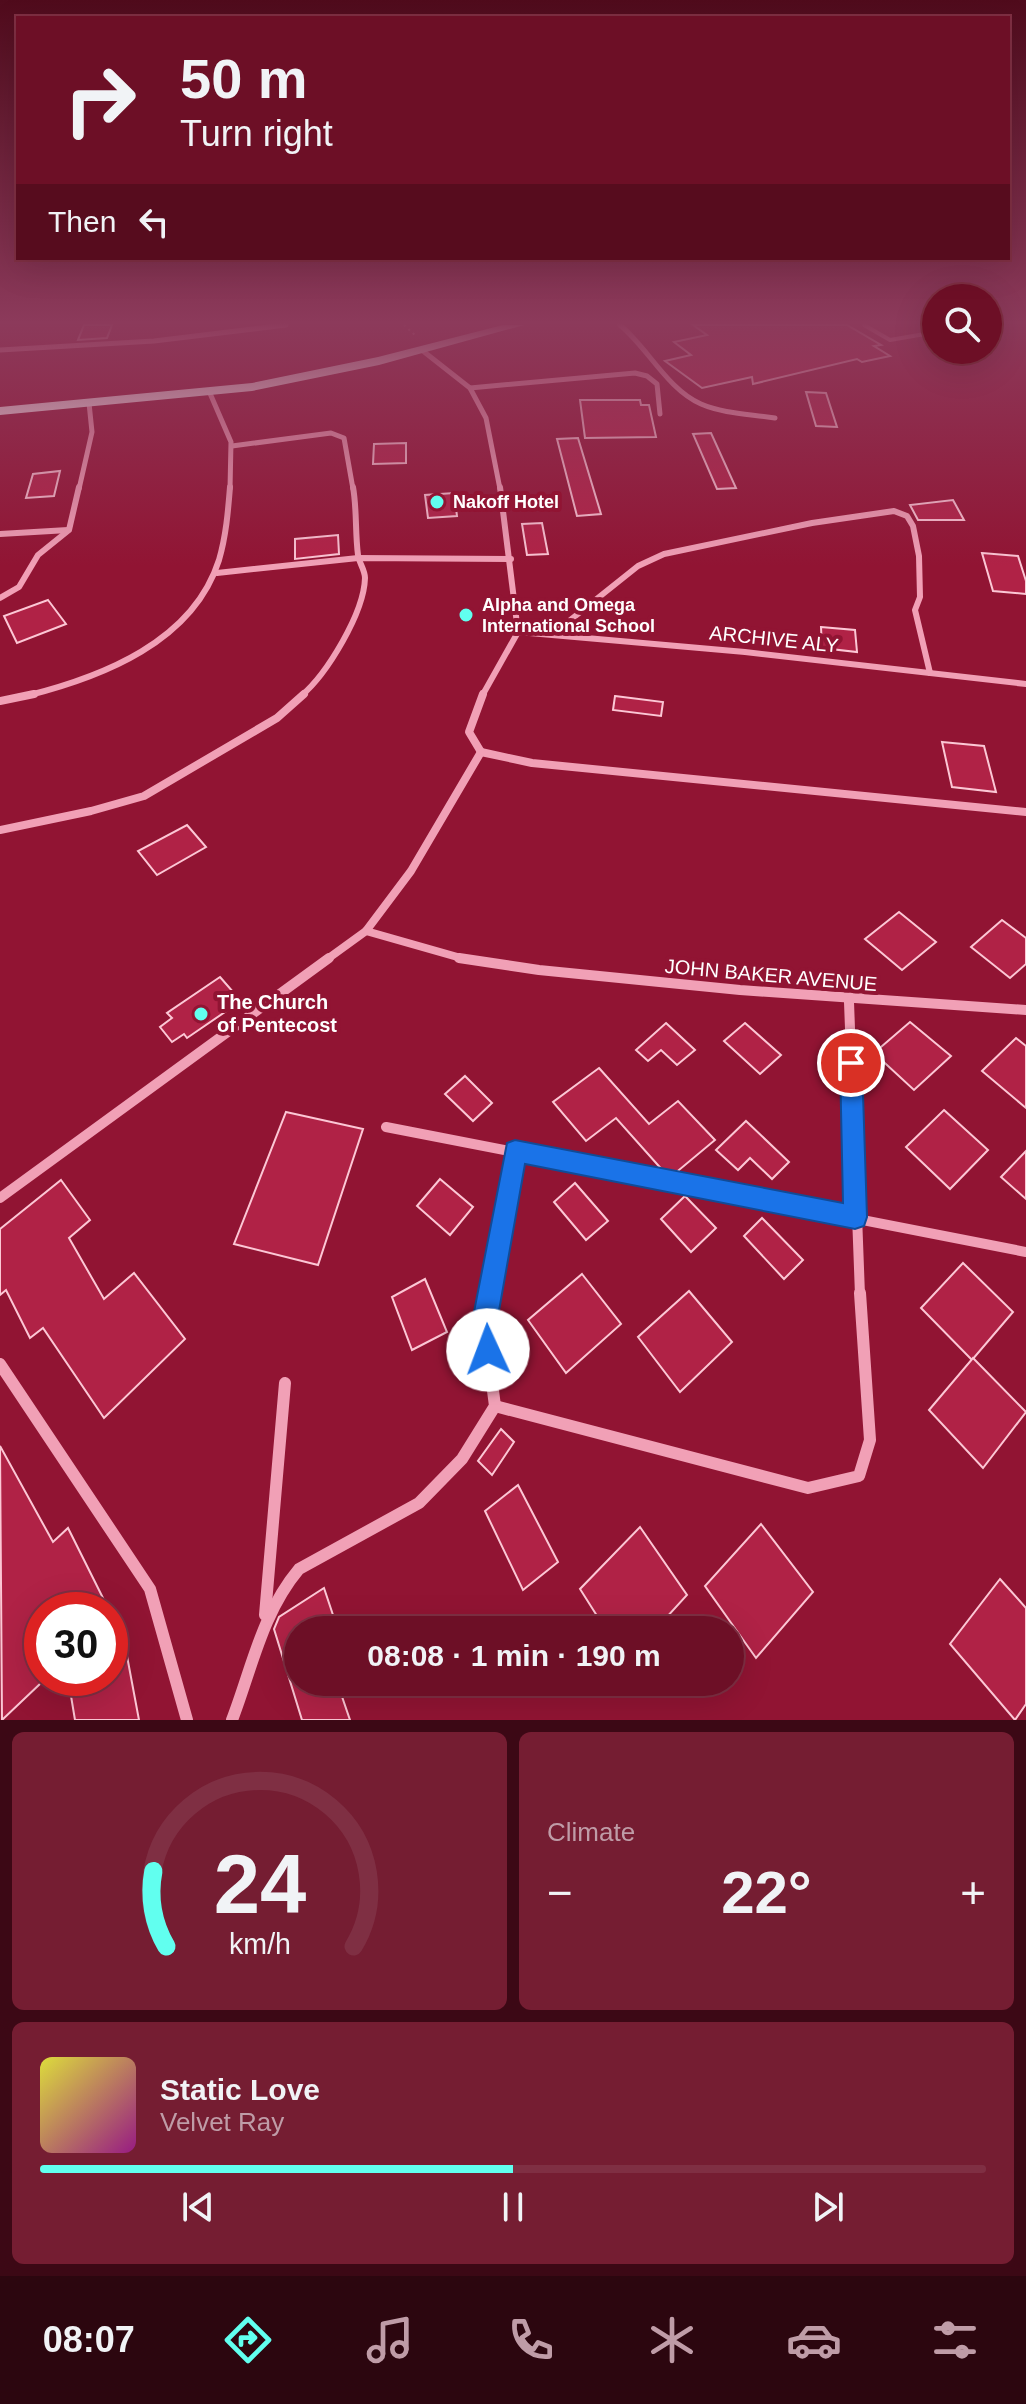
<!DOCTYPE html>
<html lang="en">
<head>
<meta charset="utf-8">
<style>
	body { margin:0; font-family:Helvetica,sans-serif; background:#751d32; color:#f1f3f6; height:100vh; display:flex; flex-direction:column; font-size:30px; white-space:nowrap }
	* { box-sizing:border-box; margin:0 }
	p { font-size:26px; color:#bf9ca7 }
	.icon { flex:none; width:44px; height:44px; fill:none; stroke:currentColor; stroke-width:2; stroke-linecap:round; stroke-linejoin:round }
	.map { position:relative; height:1720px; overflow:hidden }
	.sheet { display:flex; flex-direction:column; gap:12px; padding:12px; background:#3c0815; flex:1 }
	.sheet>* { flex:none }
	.top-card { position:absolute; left:16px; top:16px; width:994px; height:244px; border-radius:0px; box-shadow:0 8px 32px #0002,0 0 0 2px #7f2f43; background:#6d0f26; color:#f1f3f6; overflow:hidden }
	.controls { position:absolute; left:922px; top:284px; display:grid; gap:16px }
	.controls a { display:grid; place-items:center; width:80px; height:80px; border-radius:50%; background:#6d0f26; box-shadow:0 8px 32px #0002,0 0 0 2px #7f2f43; font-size:40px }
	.speed { position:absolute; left:24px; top:1592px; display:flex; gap:16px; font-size:40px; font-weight:700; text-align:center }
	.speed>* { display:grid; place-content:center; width:104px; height:104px; border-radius:50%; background:#6d0f26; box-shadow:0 8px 32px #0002,0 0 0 2px #7f2f43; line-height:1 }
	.speed .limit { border:12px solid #d22; background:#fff; color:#111 }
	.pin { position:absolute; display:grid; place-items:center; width:68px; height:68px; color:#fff; margin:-34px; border:4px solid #fff; border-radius:50%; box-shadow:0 2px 8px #0007 }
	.me { position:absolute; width:88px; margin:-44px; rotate:358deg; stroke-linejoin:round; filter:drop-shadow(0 0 6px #0008) }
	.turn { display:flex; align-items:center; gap:28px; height:168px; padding:0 32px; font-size:36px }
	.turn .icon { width:104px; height:104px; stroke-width:2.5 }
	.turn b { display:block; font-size:56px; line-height:68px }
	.then { display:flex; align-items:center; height:76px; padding:0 32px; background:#0003; gap:16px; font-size:30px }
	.big { font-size:60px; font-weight:600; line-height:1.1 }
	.sheet .tile { flex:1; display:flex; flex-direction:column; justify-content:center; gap:12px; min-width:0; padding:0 28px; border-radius:12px; background:#751d32 }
	.sheet .dial { align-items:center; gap:0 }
	.dial svg { height:208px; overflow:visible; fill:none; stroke:#7f2f43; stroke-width:7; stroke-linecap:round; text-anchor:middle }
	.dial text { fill:#f1f3f6; stroke:none }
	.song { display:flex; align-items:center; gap:24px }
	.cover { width:96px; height:96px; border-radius:12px; background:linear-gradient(135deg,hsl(60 70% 55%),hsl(310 70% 35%)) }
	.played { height:8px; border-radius:4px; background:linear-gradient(90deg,#61ffef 50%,#7f2f43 50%) }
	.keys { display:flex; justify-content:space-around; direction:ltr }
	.heat { display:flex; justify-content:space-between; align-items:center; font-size:44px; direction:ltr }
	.sheet .tiles { flex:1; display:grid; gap:12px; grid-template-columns:1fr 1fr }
	.tile:last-child { grid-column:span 2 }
	.trip { position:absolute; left:284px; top:1616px; width:460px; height:80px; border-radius:40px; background:#6d0f26; box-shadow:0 8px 32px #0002,0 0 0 2px #7f2f43; font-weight:600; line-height:80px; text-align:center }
	.menu { display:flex; height:128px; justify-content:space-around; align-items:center; background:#2c060f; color:#bf9ca7 }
	.menu .icon { width:56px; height:56px }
	.menu .current { color:#61ffef }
	.menu b { font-size:36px; color:#f1f3f6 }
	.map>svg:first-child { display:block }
	.building { fill:#b02246; stroke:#fcc7d5; stroke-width:2 }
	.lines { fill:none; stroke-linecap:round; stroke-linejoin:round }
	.path { stroke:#f1a0b6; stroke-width:2; stroke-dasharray:2 4; stroke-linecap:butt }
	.lane { stroke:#f1a0b6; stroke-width:4 }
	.street-far4 { stroke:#f1a0b6; stroke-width:5 }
	.street-far3 { stroke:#f1a0b6; stroke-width:6 }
	.street-far2 { stroke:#f1a0b6; stroke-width:8 }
	.street-far1 { stroke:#f1a0b6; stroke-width:10 }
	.street { stroke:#f1a0b6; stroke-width:12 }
	.highway { fill:#fff; fill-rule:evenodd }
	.route { fill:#1a73e8; stroke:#114b97; stroke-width:2 }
	.poi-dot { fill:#61ffef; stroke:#911433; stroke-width:3 }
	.labels { text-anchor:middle; stroke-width:8; stroke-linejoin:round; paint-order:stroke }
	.far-poi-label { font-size:18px; font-weight:bold; fill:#fff; stroke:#911433; text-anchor:start }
	.street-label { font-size:20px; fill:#fff; stroke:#911433 }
	.poi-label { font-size:20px; font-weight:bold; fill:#fff; stroke:#911433; text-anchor:start }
</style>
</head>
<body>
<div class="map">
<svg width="1026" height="1720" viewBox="0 0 1026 1720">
	<rect width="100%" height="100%" fill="#911433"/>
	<g class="building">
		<path d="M84 325H112L107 338 78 340Z"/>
		<path d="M693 325H847L881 345 874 346 890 356 862 362 857 359 753 384 752 377 702 388 665 361 691 355 674 342 707 335Z"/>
		<path d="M806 392 826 393 837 427 816 426Z"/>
		<path d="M580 400H640L641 405H649L656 437 585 438Z"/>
		<path d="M711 433 736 488 717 489 693 434Z"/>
		<path d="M578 438 601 514 577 516 557 439Z"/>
		<path d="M406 443V463L373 464 374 444Z"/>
		<path d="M60 471 54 496 26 498 33 474Z"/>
		<path d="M454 493 457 516 428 518 425 495Z"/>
		<path d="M953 500 964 520H918L910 505Z"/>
		<path d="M542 523 548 554 527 555 522 524Z"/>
		<path d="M338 535 339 554 295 559V539Z"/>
		<path d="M982 553 1018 556 1026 581V594L993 591Z"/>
		<path d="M48 600 66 624 17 643 4 616Z"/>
		<path d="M821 627 855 630 857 652 822 648Z"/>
		<path d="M615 696 663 702 661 716 613 710Z"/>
		<path d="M942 742 984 746 996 792 952 787Z"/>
		<path d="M187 825 206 847 157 875 138 851Z"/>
		<path d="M899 912 936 942 902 970 865 939Z"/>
		<path d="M1002 920 1026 938V964L1010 978 971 947Z"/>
		<path d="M220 977 241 1001 187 1038 184 1034 172 1042 160 1027 172 1018 167 1013Z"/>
		<path d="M910 1022 951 1056 914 1090 874 1053Z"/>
		<path d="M666 1023 695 1050 677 1065 661 1050 648 1061 636 1050Z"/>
		<path d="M745 1023 781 1055 760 1074 724 1041Z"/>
		<path d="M1016 1038 1026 1046V1108L982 1071Z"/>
		<path d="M599 1068 649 1124 678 1101 715 1140 673 1175 665 1173 616 1118 586 1141 553 1102Z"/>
		<path d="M465 1076 492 1103 473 1121 445 1094Z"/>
		<path d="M944 1110 988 1150 950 1189 906 1147Z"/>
		<path d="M286 1112 363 1129 318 1265 234 1244Z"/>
		<path d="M746 1121 789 1162 772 1179 750 1158 738 1170 716 1150Z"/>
		<path d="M1026 1151V1199L1001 1177Z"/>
		<path d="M440 1179 473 1207 450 1235 417 1206Z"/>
		<path d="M61 1180 90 1220 69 1238 104 1299 134 1273 185 1339 104 1418 43 1328 30 1338 6 1290 0 1295V1229Z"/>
		<path d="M575 1183 608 1221 586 1240 554 1202Z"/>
		<path d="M685 1196 716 1228 691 1252 661 1219Z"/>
		<path d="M762 1218 803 1260 784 1279 744 1236Z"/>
		<path d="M963 1263 1013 1312 972 1360 921 1308Z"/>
		<path d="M582 1274 621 1324 566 1373 528 1320Z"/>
		<path d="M425 1279 447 1332 412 1350 392 1297Z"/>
		<path d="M689 1291 732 1342 680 1392 638 1337Z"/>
		<path d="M973 1358 1026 1412 983 1468 929 1410Z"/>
		<path d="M501 1429 514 1442 492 1475 478 1461Z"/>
		<path d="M0 1446 53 1542 68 1528 109 1610H42V1682L2 1720Z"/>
		<path d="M518 1485 558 1562 523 1590 485 1511Z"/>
		<path d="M761 1524 813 1592 756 1658 705 1586Z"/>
		<path d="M640 1527 687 1595 655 1630H606L580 1589Z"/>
		<path d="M1000 1579 1026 1608V1704L1015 1720 950 1644Z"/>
		<path d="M324 1588 338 1630H298V1682H337L350 1720H302L274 1629 279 1617Z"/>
		<path d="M127 1656 139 1720H75L70 1690 91 1678H110V1666Z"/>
	</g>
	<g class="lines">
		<path class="path" d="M404 325 416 336"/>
		<path class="lane" d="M864 325 890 340 936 332"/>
		<g class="street-far4">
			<path d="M620 325C648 348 667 389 701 404 724 414 751 414 775 418"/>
			<path d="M0 350 154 341 286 325"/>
			<path d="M423 351 470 388 486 418 500 489"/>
			<path d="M470 388 635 373 647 376 657 384 660 414"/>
			<path d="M209 391 231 442 230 489"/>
			<path d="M232 446 331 433 344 438 353 489"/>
			<path d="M79 489 92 432 89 403"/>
		</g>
		<g class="street-far3">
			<path d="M0 534 68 530"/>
			<path d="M217 573 358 558 511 559"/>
			<path d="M0 598 19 587 38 555 69 530 79 487"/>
			<path d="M518 632 745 652 1026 684"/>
			<path d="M554 633 638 566 664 554 812 523 894 511 907 516 913 526 919 556 920 597 915 610 930 673"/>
			<path d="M26 696C102 677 193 642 219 560 226 536 228 512 230 487"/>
			<path d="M301 696C327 674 364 613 365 578 365 570 359 563 358 555 355 532 357 509 353 487"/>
			<path d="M482 696 518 632 500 487"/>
		</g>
		<g class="street-far2">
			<path d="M0 701 34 694"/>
			<path d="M481 752 469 732 483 694"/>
			<path d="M481 752 532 763 1026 812"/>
			<path d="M0 830 91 811 144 796 277 718 304 694"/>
			<path d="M366 931 468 960"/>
			<path d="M326 960 366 931 411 871 481 752"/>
		</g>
		<g class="street-far1">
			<path d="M459 958 539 970 740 990 1026 1010"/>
			<path d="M849 1002 860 1295"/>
			<path d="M386 1127 1026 1252"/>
			<path d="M0 1198 329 958"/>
			<path d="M489 1295 515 1151"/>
		</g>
		<g class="street">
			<path d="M0 1364 150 1589 187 1720"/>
			<path d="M495 1406 808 1488 859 1476 870 1440 860 1293"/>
			<path d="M265 1615 285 1383"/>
			<path d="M232 1720C252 1668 262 1613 299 1569L419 1503 462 1459 495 1406 484 1322 489 1293"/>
		</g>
		<path class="highway" d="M503 325H524L379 365 252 391 0 415V407L252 383 378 357Z"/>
	</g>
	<linearGradient id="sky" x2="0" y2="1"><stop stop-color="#500b1c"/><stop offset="0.57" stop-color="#8c3a5b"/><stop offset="1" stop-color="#8c3a5b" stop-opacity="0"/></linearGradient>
	<rect width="1026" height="566" fill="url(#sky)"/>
	<path class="route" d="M851 1053 858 1056 862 1063 867 1217 864 1226 855 1229 525 1164 497 1322 501 1350 497 1360 488 1363 479 1360 472 1322 507 1143 515 1140 843 1203 840 1063 843 1056Z"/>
	<g class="poi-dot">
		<circle cx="437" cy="502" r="8"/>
		<circle cx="466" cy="615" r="8"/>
		<circle cx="201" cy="1014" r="8"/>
	</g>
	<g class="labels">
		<g class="far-poi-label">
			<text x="453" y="508">Nakoff Hotel</text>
			<text x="482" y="611">Alpha and Omega<tspan x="482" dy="21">International School</tspan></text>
		</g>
		<g class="street-label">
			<text transform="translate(774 639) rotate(6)" y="7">ARCHIVE ALY</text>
			<text transform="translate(771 975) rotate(5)" y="7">JOHN BAKER AVENUE</text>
		</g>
		<g class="poi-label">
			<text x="217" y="1009">The Church<tspan x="217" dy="23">of Pentecost</tspan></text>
		</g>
	</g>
</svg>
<div class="controls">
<a><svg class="icon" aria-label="search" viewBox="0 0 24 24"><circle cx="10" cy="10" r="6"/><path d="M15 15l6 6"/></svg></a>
</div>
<div class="speed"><div class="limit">30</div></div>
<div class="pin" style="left:851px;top:1063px;background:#d93025"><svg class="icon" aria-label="arrive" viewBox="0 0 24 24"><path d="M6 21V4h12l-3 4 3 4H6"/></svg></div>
<svg class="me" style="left:488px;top:1350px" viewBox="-20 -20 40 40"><circle r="19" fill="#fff"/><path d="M0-13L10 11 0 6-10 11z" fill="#1a73e8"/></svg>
<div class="trip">08:08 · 1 min · 190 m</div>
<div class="top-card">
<div class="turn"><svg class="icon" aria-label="right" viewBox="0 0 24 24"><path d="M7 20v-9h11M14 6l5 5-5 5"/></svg><div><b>50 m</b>Turn right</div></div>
<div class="then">Then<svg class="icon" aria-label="left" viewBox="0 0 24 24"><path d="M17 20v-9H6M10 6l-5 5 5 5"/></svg></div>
</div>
</div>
<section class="sheet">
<div class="tiles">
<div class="tile dial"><svg viewBox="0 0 100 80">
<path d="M14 69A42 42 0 1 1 86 69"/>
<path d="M14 69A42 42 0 0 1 9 40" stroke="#61ffef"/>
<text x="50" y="56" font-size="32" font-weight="700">24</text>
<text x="50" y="72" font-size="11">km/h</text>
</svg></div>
<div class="tile"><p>Climate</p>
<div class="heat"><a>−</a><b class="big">22°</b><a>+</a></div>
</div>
<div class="tile">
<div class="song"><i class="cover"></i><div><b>Static Love</b><p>Velvet Ray</p></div></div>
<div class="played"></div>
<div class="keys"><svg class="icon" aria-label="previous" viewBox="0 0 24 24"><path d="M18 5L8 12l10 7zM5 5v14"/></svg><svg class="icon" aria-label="pause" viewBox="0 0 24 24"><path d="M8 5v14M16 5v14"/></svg><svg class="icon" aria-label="next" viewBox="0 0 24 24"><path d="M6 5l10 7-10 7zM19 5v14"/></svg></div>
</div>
</div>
</section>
<nav class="menu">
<b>08:07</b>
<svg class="icon current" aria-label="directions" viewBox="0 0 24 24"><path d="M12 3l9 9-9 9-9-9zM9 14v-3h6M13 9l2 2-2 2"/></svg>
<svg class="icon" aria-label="music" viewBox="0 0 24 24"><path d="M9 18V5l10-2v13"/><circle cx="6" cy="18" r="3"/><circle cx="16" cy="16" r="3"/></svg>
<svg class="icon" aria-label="phone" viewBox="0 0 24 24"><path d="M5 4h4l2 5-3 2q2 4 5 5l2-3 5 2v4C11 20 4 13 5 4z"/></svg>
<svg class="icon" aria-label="climate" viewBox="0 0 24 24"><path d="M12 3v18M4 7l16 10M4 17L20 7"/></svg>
<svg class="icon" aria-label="car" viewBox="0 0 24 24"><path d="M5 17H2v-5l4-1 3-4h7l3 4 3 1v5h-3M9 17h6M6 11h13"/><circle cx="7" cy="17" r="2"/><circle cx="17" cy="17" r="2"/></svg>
<svg class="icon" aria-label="filters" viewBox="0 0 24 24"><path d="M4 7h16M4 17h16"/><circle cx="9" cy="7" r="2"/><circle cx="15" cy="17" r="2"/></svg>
</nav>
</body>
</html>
